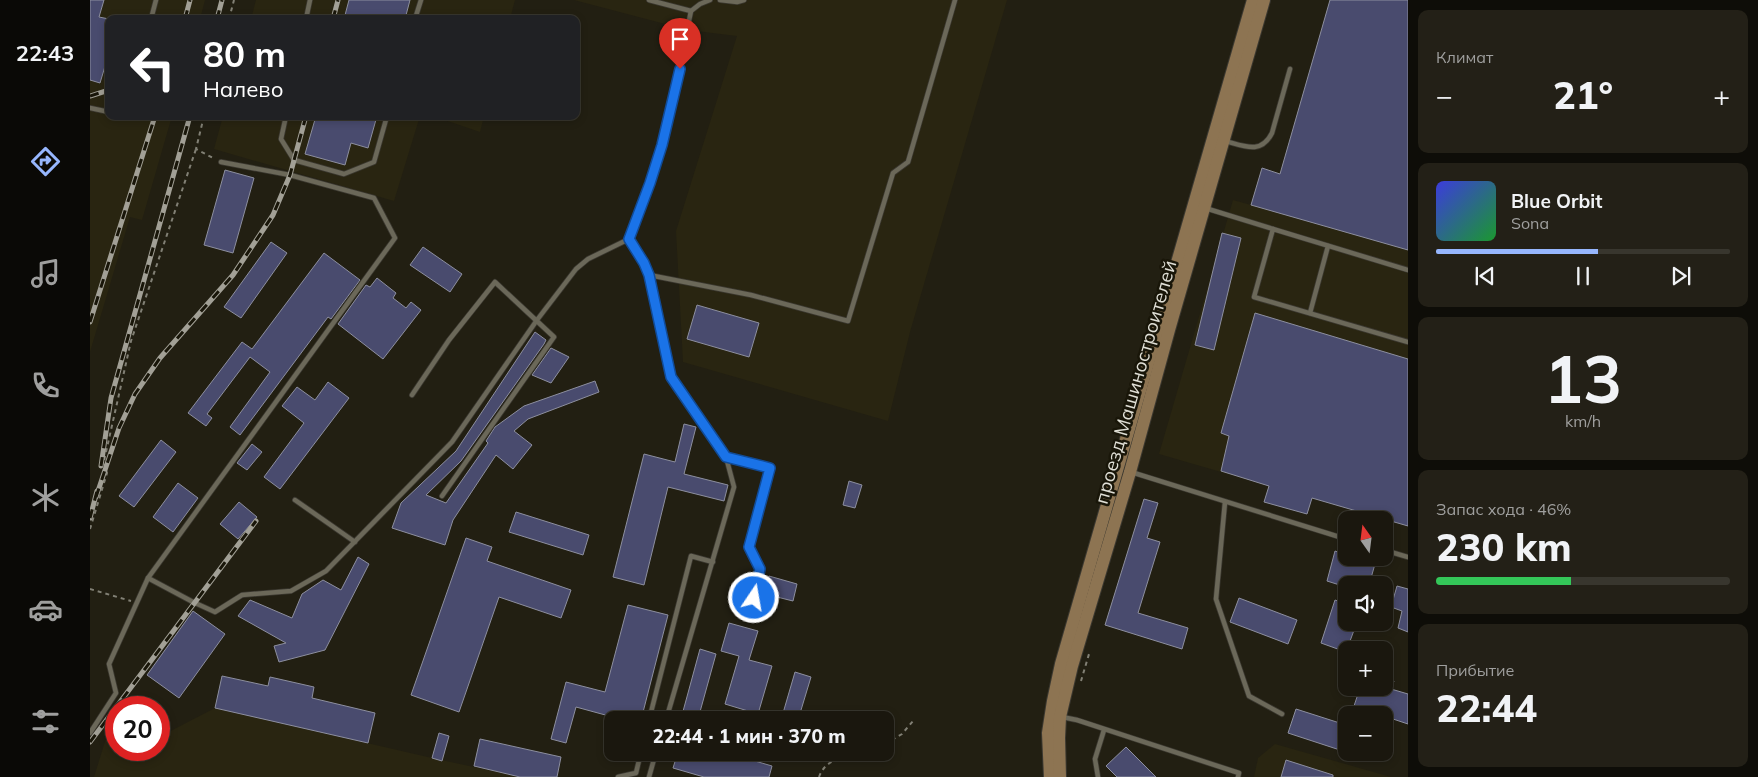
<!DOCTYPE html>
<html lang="ru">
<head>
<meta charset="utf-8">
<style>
	body { margin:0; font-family:Mulish,sans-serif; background:#232017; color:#f1f3f6; height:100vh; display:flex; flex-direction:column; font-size:19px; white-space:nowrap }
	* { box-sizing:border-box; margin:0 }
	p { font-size:16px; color:#9f9f9e }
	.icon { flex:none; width:28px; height:28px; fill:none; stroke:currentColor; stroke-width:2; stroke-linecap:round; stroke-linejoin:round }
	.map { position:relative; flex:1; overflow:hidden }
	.drawer { display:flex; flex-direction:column; gap:10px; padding:10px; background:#0e0d08; width:350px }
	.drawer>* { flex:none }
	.guide { position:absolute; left:15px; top:15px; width:475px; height:105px; border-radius:10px; box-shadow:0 2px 8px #0003,0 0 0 1px #38362e; background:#202124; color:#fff; overflow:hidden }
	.needle { width:32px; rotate:346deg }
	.fabs { position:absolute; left:1248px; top:511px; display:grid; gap:10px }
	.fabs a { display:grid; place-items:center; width:55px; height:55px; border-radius:10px; background:#1a170e; box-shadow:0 2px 8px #0003,0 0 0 1px #38362e; font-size:25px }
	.speed { position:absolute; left:15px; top:696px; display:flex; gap:10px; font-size:25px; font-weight:700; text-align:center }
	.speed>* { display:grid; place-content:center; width:65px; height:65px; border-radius:50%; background:#1a170e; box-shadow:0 2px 8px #0003,0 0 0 1px #38362e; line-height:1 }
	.speed .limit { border:8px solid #d22; background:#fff; color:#111 }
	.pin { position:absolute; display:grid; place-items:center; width:42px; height:42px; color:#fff; margin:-51px -21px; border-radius:50% 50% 50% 0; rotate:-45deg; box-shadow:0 0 5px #0007 }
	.pin .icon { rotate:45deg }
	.me { position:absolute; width:55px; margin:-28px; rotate:12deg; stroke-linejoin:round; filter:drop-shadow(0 0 4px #0008) }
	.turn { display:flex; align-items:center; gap:18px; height:105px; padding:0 15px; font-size:22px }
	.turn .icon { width:65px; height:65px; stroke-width:2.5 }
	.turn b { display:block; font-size:35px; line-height:42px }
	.big { font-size:38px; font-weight:800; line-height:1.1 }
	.drawer .tile { flex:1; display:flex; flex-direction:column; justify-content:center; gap:8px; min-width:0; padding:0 18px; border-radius:10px; background:#232017 }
	.drawer .dial { align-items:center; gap:0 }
	.dial b { font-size:65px; line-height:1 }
	.song { display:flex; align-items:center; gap:15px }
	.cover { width:60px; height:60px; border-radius:8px; background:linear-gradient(135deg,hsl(240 70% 55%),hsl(130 70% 35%)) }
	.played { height:5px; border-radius:2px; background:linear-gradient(90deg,#96b6fd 55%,#38362e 55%) }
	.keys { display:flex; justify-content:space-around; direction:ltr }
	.heat { display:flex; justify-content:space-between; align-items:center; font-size:28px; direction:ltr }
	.charge { height:8px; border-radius:4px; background:linear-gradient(90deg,#34c759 46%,#38362e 0) }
	.trip { position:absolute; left:514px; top:711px; width:290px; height:50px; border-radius:10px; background:#1a170e; box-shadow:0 2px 8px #0003,0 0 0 1px #38362e; font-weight:800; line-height:50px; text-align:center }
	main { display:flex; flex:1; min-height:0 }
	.tabs { display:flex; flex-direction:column; width:90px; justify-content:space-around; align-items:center; background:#0a0906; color:#9f9f9e }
	.tabs .icon { width:35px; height:35px }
	.tabs .on { color:#96b6fd }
	.tabs b { font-size:22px; color:#f1f3f6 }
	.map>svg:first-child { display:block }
	.built { fill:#292511 }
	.building { fill:#494b6e; stroke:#8d8f9f }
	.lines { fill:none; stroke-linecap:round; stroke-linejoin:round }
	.lane-casing { stroke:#3b3830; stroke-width:6 }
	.secondary-casing { stroke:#3b3830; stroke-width:14 }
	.path { stroke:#828075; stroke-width:2; stroke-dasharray:4 4; stroke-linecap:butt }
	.lane { stroke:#6b6859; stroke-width:4.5 }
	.secondary { stroke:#8d7452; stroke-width:12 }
	.rail-casing { stroke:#a2a096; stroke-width:5 }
	.rail { stroke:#191609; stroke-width:3; stroke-dasharray:9; stroke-linecap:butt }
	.route-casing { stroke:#114b97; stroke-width:12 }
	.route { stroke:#1a73e8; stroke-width:9 }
	.labels { text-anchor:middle; stroke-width:5; stroke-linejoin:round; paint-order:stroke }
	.street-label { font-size:19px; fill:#e0dfd6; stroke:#191609 }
</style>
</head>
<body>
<main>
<nav class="tabs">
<b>22:43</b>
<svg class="icon on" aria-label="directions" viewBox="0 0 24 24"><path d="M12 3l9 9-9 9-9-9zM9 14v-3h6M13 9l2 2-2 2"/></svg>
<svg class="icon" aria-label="music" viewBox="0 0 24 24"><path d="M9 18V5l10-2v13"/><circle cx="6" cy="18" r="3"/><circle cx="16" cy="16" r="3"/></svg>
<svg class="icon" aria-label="phone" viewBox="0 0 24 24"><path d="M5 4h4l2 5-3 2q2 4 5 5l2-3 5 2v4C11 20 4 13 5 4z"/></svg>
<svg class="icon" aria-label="climate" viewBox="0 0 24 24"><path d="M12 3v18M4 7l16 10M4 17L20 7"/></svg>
<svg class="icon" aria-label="car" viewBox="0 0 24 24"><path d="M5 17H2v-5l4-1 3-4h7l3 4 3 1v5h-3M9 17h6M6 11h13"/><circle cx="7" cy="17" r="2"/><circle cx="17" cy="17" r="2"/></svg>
<svg class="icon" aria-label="filters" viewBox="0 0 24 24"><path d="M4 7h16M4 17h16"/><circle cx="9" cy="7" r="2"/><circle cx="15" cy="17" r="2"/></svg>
</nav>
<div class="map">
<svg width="1318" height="777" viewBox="0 0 1318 777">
	<rect width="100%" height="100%" fill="#221f12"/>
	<g class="built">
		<path d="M0 0H115L110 19H19V116H82L52 220 40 217 0 352Z"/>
		<path d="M166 0H425L420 19H161Z"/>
		<path d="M484 0H917L820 332 798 421 593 362 586 231 647 36 598 30Z"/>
		<path d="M1240 0H1318V526L1069 454 1143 200 1161 205 1172 168 1190 173Z"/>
		<path d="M133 116H330L304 201 124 149Z"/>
		<path d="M343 116H394L390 132Z"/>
		<path d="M125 708 342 758 430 777H4L18 732 26 733V750H69V737Z"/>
		<path d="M1185 744 1301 777H1164L1168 758Z"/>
	</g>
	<g class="building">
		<path d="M0 0H14L9 17 19 19V53L10 83 0 80Z"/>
		<path d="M259 0H320L315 19H254Z"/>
		<path d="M1240 0H1318V250L1161 205 1172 168 1190 174Z"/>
		<path d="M226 116H287L278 148 261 143 255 165 215 154Z"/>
		<path d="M135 170 164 178 143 253 114 245Z"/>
		<path d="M1132 233 1151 238 1124 350 1105 345Z"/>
		<path d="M181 242 197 253 151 318 134 307Z"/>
		<path d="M333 247 372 274 360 292 320 265Z"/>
		<path d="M234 253 270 280 241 319 238 317 150 435 140 427 180 372 160 357 117 414 122 418 116 426 98 413 152 342 162 349Z"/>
		<path d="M287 278 306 293 303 298 316 308 321 302 331 310 293 359 248 324 276 285 280 287Z"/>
		<path d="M607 305 669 323 659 357 597 339Z"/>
		<path d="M1165 313 1318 359V526L1222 498 1217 514 1174 502 1179 486 1131 471 1139 436 1131 433Z"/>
		<path d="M445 332 456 340 454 344 371 461 336 495 356 503 398 443 396 441 405 427 434 406 505 381 509 392 438 419 424 431 442 445 423 469 406 455 363 520 355 545 302 528 311 503 366 451Z"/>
		<path d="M461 348 479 357 461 383 442 375Z"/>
		<path d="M238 382 259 398 190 489 174 477 214 423 192 406 207 387 225 400Z"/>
		<path d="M594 424 606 427 594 474 638 485 634 501 578 487 554 585 523 577 554 454 585 462Z"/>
		<path d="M71 440 86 452 44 507 29 496Z"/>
		<path d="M162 444 172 452 157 470 147 463Z"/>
		<path d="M759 481 772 485 765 508 753 505Z"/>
		<path d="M88 483 108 498 83 532 63 517Z"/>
		<path d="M1054 499 1068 503 1057 538 1070 542 1048 613 1098 628 1092 649 1015 625Z"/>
		<path d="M149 502 167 517 148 539 130 524Z"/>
		<path d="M426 512 499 535 493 555 419 532Z"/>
		<path d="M376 538 402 547 397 561 481 590 471 618 409 597 369 712 321 695Z"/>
		<path d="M1245 551 1256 555V558H1266L1285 564 1279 585H1256V587L1237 581Z"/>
		<path d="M268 557 279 564 235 650 189 662 184 646 196 643 148 616 160 600 202 618 212 594 233 580 251 590Z"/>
		<path d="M679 576 707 584 703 601 675 594Z"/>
		<path d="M1307 586 1318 589V632L1308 628 1312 611 1301 607Z"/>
		<path d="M1149 598 1207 620 1198 644 1140 622Z"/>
		<path d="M1245 600 1256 604V622H1267L1256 652 1231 643Z"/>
		<path d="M538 605 578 615 551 720H530V719L486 707 476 743 461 739 476 682 515 692Z"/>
		<path d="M103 611 135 634 89 698 57 675Z"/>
		<path d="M639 623 668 631 659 660 682 666 668 714 635 704 649 656 631 651Z"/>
		<path d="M610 649 626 654 608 719 592 715Z"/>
		<path d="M705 672 721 677 708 720H691Z"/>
		<path d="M132 676 178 686 180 677 224 687 222 698 285 713 278 743 125 708Z"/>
		<path d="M1294 678 1304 681 1301 689 1318 694V724L1264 706 1270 688H1294Z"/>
		<path d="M1206 709 1256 725V752L1198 733Z"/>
		<path d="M349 733 359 736 352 761 342 758Z"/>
		<path d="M390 739 471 757 467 777H430L384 766Z"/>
		<path d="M1036 747 1066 777H1027L1016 766Z"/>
		<path d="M588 752H634L682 766 679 777H614L583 768Z"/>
		<path d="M1196 760 1243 775V777H1191Z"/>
	</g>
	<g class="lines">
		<defs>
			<g id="lane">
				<path d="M559 0 601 11"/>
				<path d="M630 0 647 2 654 0"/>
				<path d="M61 19 66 0"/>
				<path d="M216 19 220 0"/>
				<path d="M325 19 331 0"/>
				<path d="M0 108 19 112"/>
				<path d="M196 116 191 139 204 160 254 174 284 162 297 116"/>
				<path d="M1135 141C1154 146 1171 155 1182 133L1200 69"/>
				<path d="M131 162 200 175 284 198 305 238 58 578 103 602 125 612 152 595 201 591 236 571 362 442 447 320 486 269 498 259 539 239 560 183 577 127 601 11 610 4 620 0"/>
				<path d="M1115 208 1183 229"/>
				<path d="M539 239 554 263 559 275 581 377 636 457 644 487 576 720"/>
				<path d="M1318 270 1183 229 1164 297 1318 342"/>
				<path d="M559 275 661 295 758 321 803 173 818 162 865 0"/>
				<path d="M1220 313 1238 246"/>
				<path d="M322 395 359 340 405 282 464 337 352 496"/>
				<path d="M636 457 681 468 659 547 670 569 664 598"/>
				<path d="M1041 472 1256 539"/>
				<path d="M205 500 265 542"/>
				<path d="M1135 502 1126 599 1159 696 1192 714"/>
				<path d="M1294 550 1318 557"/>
				<path d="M972 717 987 720 1149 773 1148 777"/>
				<path d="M559 720 601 556 623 562"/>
				<path d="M0 733 26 693 19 664 58 578"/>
				<path d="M528 777 546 773 551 752"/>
				<path d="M559 777 566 752"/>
				<path d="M1008 777 1005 759 1014 730"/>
			</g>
			<g id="secondary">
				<path d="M960 777 958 733 963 701 971 664 1163 0"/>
				<path d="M970 777 969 738 970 717 982 666 1040 472 1079 330 1174 0"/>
			</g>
		</defs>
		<use href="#lane" class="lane-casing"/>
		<use href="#secondary" class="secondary-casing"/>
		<g class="path">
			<path d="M139 19 144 0"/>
			<path d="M114 116 106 149 125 159"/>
			<path d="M0 529 17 473 14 461 41 341 106 149"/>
			<path d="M0 589 41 601"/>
			<path d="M991 681 999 654"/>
			<path d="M795 744 812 734 823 721"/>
			<path d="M729 777C735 760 752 757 768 752"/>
		</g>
		<use href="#lane" class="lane"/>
		<use href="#secondary" class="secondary"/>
		<defs>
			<g id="rail">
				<path d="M95 19 100 0"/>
				<path d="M127 19 132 0"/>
				<path d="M243 19 248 0"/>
				<path d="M0 96 19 90"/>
				<path d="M0 322 65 116"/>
				<path d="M11 466 21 398 100 116"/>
				<path d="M6 497 29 428 45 394 70 358 143 275 183 215 200 175 216 116"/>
				<path d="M0 518 7 491"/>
				<path d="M0 742 166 521"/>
			</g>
		</defs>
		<use href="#rail" class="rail-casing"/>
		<use href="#rail" class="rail"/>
	</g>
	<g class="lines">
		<defs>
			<path id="route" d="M590 69 572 145 560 183 539 239 554 263 559 275 581 377 636 457 680 468 659 547 670 569 664 598"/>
		</defs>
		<use href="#route" class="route-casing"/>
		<use href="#route" class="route"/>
	</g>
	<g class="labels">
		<g class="street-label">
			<text transform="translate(1045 382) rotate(-74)" y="7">проезд Машиностроителей</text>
		</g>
	</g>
</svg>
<div class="fabs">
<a><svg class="needle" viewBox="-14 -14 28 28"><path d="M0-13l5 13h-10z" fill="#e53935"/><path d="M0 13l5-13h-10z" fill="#9f9f9e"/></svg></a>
<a><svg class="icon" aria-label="sound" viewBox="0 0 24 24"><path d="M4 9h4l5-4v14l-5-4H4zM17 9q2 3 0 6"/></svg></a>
<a>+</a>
<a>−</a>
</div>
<div class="speed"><div class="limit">20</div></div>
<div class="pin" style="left:590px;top:69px;background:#d93025"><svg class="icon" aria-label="arrive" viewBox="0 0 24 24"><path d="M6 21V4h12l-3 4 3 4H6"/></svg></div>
<svg class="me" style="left:664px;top:598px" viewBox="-20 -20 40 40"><circle r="17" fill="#1a73e8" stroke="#fff" stroke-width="3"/><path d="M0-11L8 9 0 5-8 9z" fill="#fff"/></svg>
<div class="trip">22:44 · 1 мин · 370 m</div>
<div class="guide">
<div class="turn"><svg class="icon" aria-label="left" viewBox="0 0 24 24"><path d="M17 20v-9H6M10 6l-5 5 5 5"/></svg><div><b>80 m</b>Налево</div></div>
</div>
</div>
<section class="drawer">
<div class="tile"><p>Климат</p>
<div class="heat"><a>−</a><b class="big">21°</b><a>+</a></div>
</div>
<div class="tile">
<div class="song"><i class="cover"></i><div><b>Blue Orbit</b><p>Sona</p></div></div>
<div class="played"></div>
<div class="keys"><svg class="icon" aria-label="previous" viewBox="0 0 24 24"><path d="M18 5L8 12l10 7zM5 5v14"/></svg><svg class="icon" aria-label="pause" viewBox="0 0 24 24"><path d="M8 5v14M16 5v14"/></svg><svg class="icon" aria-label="next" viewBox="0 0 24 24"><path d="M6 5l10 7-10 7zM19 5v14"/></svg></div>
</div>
<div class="tile dial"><b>13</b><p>km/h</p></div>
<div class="tile"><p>Запас хода · 46%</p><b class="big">230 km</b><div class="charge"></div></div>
<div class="tile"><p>Прибытие</p><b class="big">22:44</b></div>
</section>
</main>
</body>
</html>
